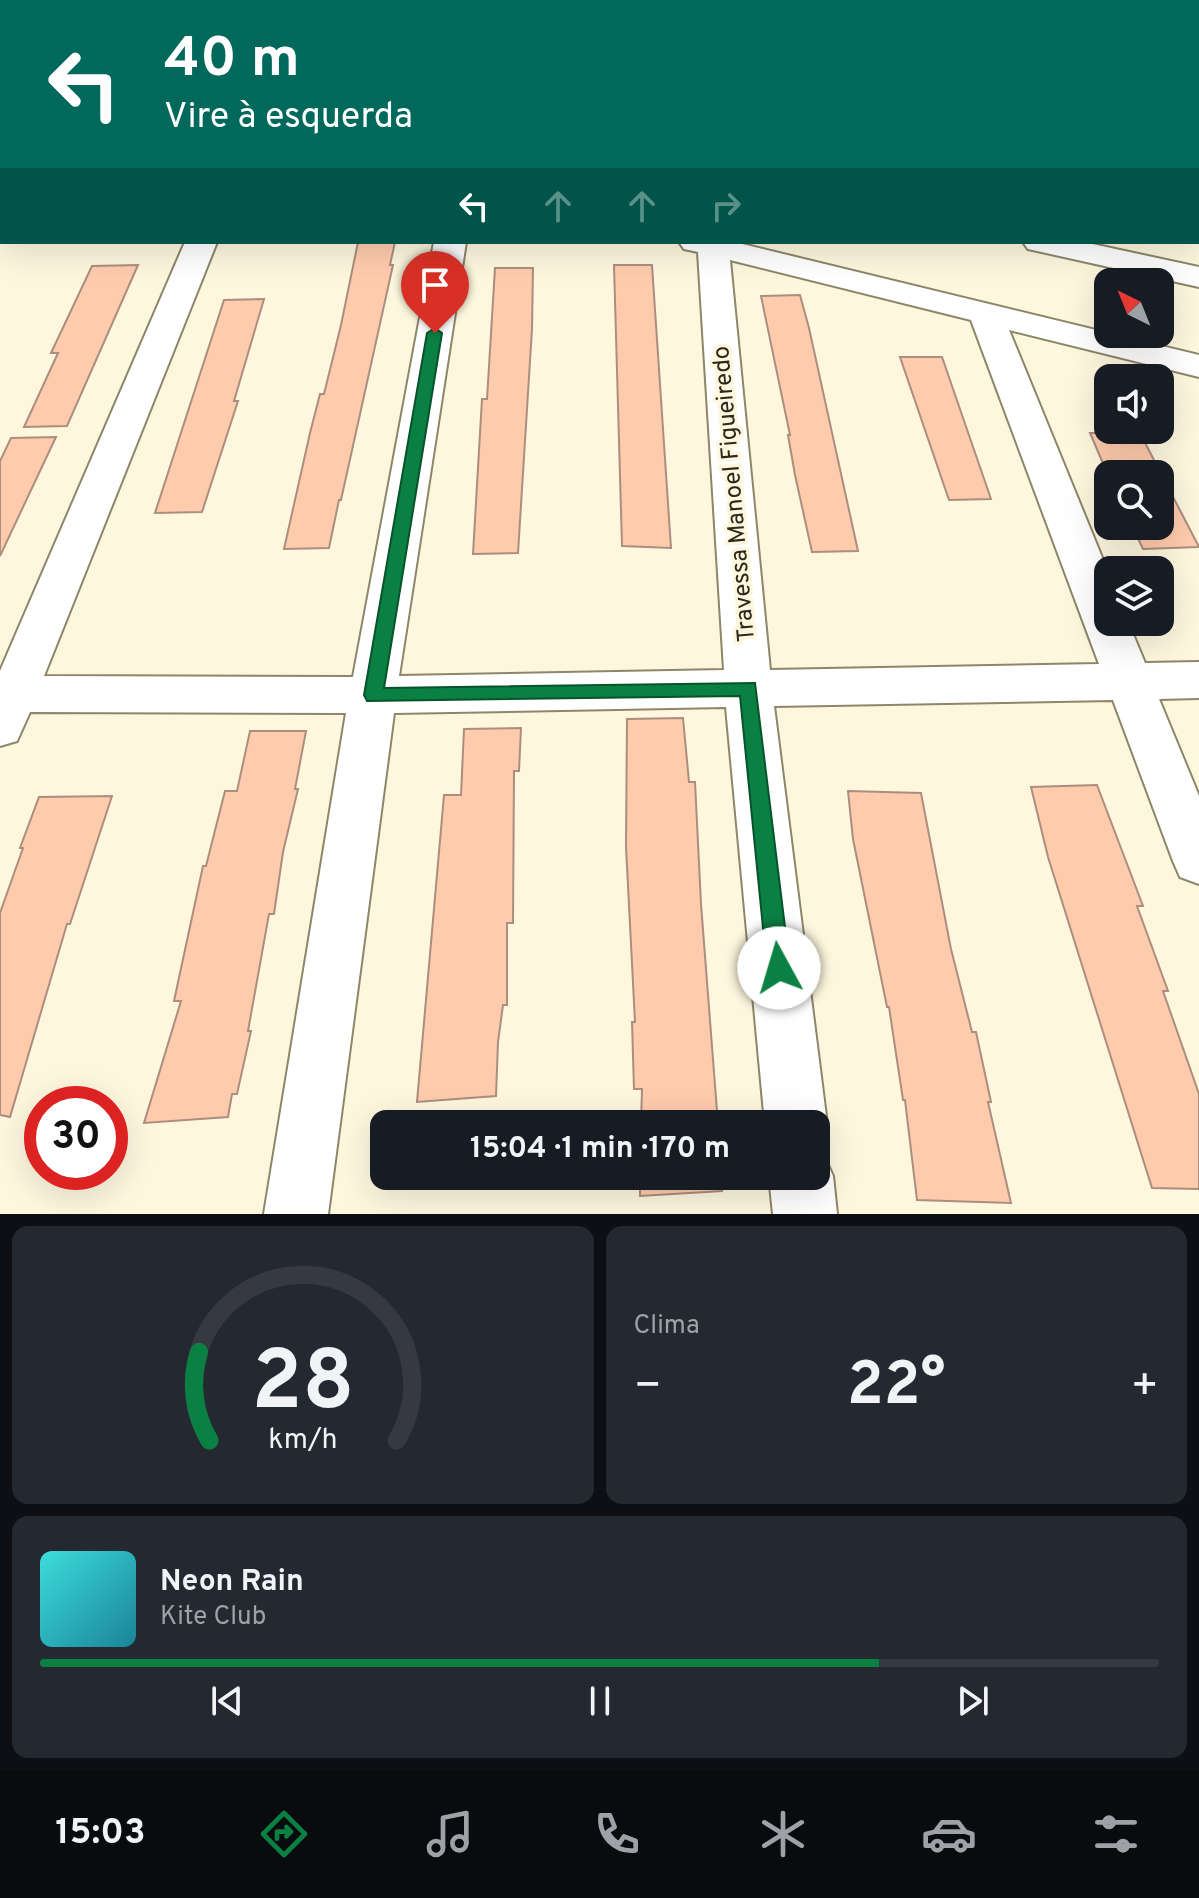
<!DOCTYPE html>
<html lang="pt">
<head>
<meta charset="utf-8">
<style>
	body { margin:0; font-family:Overpass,sans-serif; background:#242831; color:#f1f3f6; height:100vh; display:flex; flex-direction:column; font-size:30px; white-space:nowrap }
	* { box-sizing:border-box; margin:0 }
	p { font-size:26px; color:#9ea1a6 }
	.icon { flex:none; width:44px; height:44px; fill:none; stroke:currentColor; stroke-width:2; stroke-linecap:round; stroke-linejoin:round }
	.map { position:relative; height:1214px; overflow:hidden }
	.side { display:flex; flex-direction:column; gap:12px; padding:12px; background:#0d0f14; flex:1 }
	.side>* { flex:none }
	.guide { position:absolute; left:0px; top:0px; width:1200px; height:244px; box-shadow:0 8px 32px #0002; background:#00695c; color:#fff; overflow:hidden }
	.needle { width:52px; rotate:317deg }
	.fabs { position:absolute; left:1094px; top:268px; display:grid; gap:16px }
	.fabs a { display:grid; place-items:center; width:80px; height:80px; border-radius:16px; background:#171b24; box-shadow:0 8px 32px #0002; font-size:40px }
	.speed { position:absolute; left:24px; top:1086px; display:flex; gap:16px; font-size:40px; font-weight:700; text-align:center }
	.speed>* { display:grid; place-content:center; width:104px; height:104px; border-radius:50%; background:#171b24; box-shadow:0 8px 32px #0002; line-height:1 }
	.speed .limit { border:12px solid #d22; background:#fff; color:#111 }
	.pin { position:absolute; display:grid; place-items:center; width:68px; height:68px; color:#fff; margin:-82px -34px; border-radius:50% 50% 50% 0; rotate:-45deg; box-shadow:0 0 8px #0007 }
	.pin .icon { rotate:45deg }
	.me { position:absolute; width:88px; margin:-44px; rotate:354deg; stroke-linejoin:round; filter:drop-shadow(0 0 6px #0008) }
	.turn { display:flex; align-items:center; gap:28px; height:168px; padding:0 32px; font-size:36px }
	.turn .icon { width:104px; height:104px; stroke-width:2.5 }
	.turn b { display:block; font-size:56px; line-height:68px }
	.lanes { display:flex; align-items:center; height:76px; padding:0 32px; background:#0003; justify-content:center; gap:40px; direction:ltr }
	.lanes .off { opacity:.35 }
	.big { font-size:60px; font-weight:700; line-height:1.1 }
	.side .card { flex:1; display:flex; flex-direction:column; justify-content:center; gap:12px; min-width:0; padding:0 28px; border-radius:16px; background:#242831 }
	.side .dial { align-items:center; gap:0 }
	.dial svg { height:208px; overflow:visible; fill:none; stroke:#363941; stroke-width:7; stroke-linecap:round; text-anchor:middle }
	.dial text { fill:#f1f3f6; stroke:none }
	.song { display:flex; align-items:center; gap:24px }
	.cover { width:96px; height:96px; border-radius:12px; background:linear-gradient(135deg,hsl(180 70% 55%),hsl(190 70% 35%)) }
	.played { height:8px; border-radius:4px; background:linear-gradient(90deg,#0b8043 75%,#363941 75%) }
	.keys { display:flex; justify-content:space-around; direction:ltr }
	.heat { display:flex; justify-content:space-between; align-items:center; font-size:44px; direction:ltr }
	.side .tiles { flex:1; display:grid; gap:12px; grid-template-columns:1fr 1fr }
	.card:last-child { grid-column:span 2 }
	.trip { position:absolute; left:370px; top:1110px; width:460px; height:80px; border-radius:16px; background:#171b24; box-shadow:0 8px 32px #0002; font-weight:700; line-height:80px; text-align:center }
	.menu { display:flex; height:128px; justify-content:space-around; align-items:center; background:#090b0e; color:#9ea1a6 }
	.menu .icon { width:56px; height:56px }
	.menu .on { color:#0b8043 }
	.menu b { font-size:36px; color:#f1f3f6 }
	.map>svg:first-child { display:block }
	.building { fill:#ffcbad; stroke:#ab8e7e; stroke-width:2 }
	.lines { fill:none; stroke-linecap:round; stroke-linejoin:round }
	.minor-casing { stroke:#8e8669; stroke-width:4 }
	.minor { fill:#fff; fill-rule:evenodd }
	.route { fill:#0b8043; stroke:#07532c; stroke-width:2 }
	.labels { text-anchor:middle; stroke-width:7; stroke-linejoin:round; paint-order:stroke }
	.street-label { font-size:24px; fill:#2b281c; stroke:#fef7de }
</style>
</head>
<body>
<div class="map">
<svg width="1199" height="1214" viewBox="0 0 1199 1214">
	<rect width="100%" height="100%" fill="#fef7de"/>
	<g class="building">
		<path d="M358 242H395L390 265H393L341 500H339L329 548 284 549 310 433 320 394H324L341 325Z"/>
		<path d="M138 265 67 426 24 427 58 353H51L92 266Z"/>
		<path d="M614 265H652L671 548 622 546Z"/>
		<path d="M495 268H533L532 329 518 553 473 554 482 399H487Z"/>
		<path d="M800 295 809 328 858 551 812 552 795 475 788 435H790L761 296Z"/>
		<path d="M264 299 234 401H238L202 512 155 513 224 300Z"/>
		<path d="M900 357H942L991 499 949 500Z"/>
		<path d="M1090 433H1140L1199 547 1143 549 1132 526H1160V474L1108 475Z"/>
		<path d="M56 437 0 556V461L11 438Z"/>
		<path d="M683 718 689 782H695L701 904 718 1124H641L642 1089H634L632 1022H635L626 847 627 719Z"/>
		<path d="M521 728 519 771H514L513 923H507V1005H503L498 1042 496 1096 417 1102 444 795H461L464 729Z"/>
		<path d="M250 731H306L295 789H298L283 852 274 914H269L248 1031H251L237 1094H232L228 1117 144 1123 181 1001H174L203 866H206L225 791H237Z"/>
		<path d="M1097 785 1143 906H1137L1168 991H1163L1199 1094V1189L1152 1188 1048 857 1031 787Z"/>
		<path d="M848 791 921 793 951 949 972 1032H976L991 1102H988L1011 1203 917 1200 905 1100H903L889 1007H887L853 839Z"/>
		<path d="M112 796 70 924H67L10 1117 0 1115V913L23 848H20L39 797Z"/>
		<path d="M640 1176H721L722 1191 640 1196Z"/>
	</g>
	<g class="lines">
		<defs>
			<g id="minor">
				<path d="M213 0H237L212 2Z"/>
				<path d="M501 0H525L500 2Z"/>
				<rect x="769" y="0" width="24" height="2"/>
				<path d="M869 0H908L910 2H871Z"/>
				<path d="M1037 0H1061L1062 2H1038Z"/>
				<rect x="0" y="2" width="2" height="14"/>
				<rect x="1198" y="23" width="1" height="14"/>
				<path d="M0 62 2 63V79L0 78Z"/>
				<path d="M2 154V174L0 175V155Z"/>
				<path d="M185 242H217L44 676 353 677 434 242H466L399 676 724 670 698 252 684 249 679 242H734L1199 355V377L1009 330 1108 572V622H1128L1145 663 1199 662V698L1159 699 1199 796V884L1180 877 1173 861 1113 700 774 706 827 1124 816 1147V1124H765L726 707 394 713 328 1214H264L346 713 30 712 17 741 0 746V671ZM730 260 971 320 1099 664 770 670Z"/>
				<path d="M1023 242H1083L1199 267V287L1028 249Z"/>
				<path d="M816 1150 823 1154 833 1176 837 1214H773L769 1176H816Z"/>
			</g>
		</defs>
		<use href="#minor" class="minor-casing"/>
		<use href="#minor" class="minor"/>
	</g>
	<path class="route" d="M435 328 442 333 384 688 755 683 790 968 787 976 779 979 771 976 767 968 740 696 367 701 364 695 427 333Z"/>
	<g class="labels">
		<g class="street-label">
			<text transform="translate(733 494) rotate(-95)" y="8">Travessa Manoel Figueiredo</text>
		</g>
	</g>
</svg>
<div class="fabs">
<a><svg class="needle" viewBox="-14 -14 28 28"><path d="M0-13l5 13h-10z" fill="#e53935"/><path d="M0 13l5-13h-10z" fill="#9ea1a6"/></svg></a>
<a><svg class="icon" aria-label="sound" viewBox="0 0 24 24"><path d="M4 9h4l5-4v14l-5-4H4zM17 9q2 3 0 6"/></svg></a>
<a><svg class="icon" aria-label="search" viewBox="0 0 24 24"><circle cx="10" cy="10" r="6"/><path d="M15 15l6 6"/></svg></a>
<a><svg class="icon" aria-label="layers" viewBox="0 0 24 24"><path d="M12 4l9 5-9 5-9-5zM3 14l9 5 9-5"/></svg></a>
</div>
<div class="speed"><div class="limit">30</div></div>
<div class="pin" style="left:435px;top:333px;background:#d93025"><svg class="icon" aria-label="arrive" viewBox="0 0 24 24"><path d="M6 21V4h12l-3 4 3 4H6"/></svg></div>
<svg class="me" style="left:779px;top:968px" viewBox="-20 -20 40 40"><circle r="19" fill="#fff"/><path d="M0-13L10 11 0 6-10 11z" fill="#0b8043"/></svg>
<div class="trip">15:04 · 1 min · 170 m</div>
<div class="guide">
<div class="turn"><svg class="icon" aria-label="left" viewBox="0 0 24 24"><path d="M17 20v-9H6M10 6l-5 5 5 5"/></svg><div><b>40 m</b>Vire à esquerda</div></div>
<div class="lanes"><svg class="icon" aria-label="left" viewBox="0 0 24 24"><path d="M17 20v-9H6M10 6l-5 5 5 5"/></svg><svg class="icon off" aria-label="ahead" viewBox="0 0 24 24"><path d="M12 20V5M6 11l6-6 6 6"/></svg><svg class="icon off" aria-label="ahead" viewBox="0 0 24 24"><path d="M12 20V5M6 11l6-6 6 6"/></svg><svg class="icon off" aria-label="right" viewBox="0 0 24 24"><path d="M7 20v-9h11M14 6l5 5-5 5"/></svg></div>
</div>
</div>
<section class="side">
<div class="tiles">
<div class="card dial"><svg viewBox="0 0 100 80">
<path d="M14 69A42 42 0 1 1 86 69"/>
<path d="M14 69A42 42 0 0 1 10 35" stroke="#0b8043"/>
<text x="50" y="56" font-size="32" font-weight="700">28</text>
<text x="50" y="72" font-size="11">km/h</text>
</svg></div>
<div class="card"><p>Clima</p>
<div class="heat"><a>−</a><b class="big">22°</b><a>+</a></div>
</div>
<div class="card">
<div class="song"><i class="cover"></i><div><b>Neon Rain</b><p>Kite Club</p></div></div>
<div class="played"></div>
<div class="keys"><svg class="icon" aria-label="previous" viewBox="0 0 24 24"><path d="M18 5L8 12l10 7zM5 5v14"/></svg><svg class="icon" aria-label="pause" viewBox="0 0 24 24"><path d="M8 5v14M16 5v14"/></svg><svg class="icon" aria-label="next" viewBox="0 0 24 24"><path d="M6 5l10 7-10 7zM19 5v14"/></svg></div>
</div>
</div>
</section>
<nav class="menu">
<b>15:03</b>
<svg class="icon on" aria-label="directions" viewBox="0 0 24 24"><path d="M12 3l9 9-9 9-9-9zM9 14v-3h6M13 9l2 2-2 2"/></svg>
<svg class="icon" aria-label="music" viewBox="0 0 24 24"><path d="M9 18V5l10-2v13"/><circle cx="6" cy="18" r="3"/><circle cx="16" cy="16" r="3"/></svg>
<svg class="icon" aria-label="phone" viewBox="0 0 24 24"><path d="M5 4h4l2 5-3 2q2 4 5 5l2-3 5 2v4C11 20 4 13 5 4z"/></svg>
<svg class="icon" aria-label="climate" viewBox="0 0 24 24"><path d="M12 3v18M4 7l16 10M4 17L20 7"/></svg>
<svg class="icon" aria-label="car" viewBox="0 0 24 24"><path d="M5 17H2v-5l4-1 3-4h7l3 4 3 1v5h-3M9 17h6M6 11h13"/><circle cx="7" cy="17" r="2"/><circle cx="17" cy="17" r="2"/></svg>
<svg class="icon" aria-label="filters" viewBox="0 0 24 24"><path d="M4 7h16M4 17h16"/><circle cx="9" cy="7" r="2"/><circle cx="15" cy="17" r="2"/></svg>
</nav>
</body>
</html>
